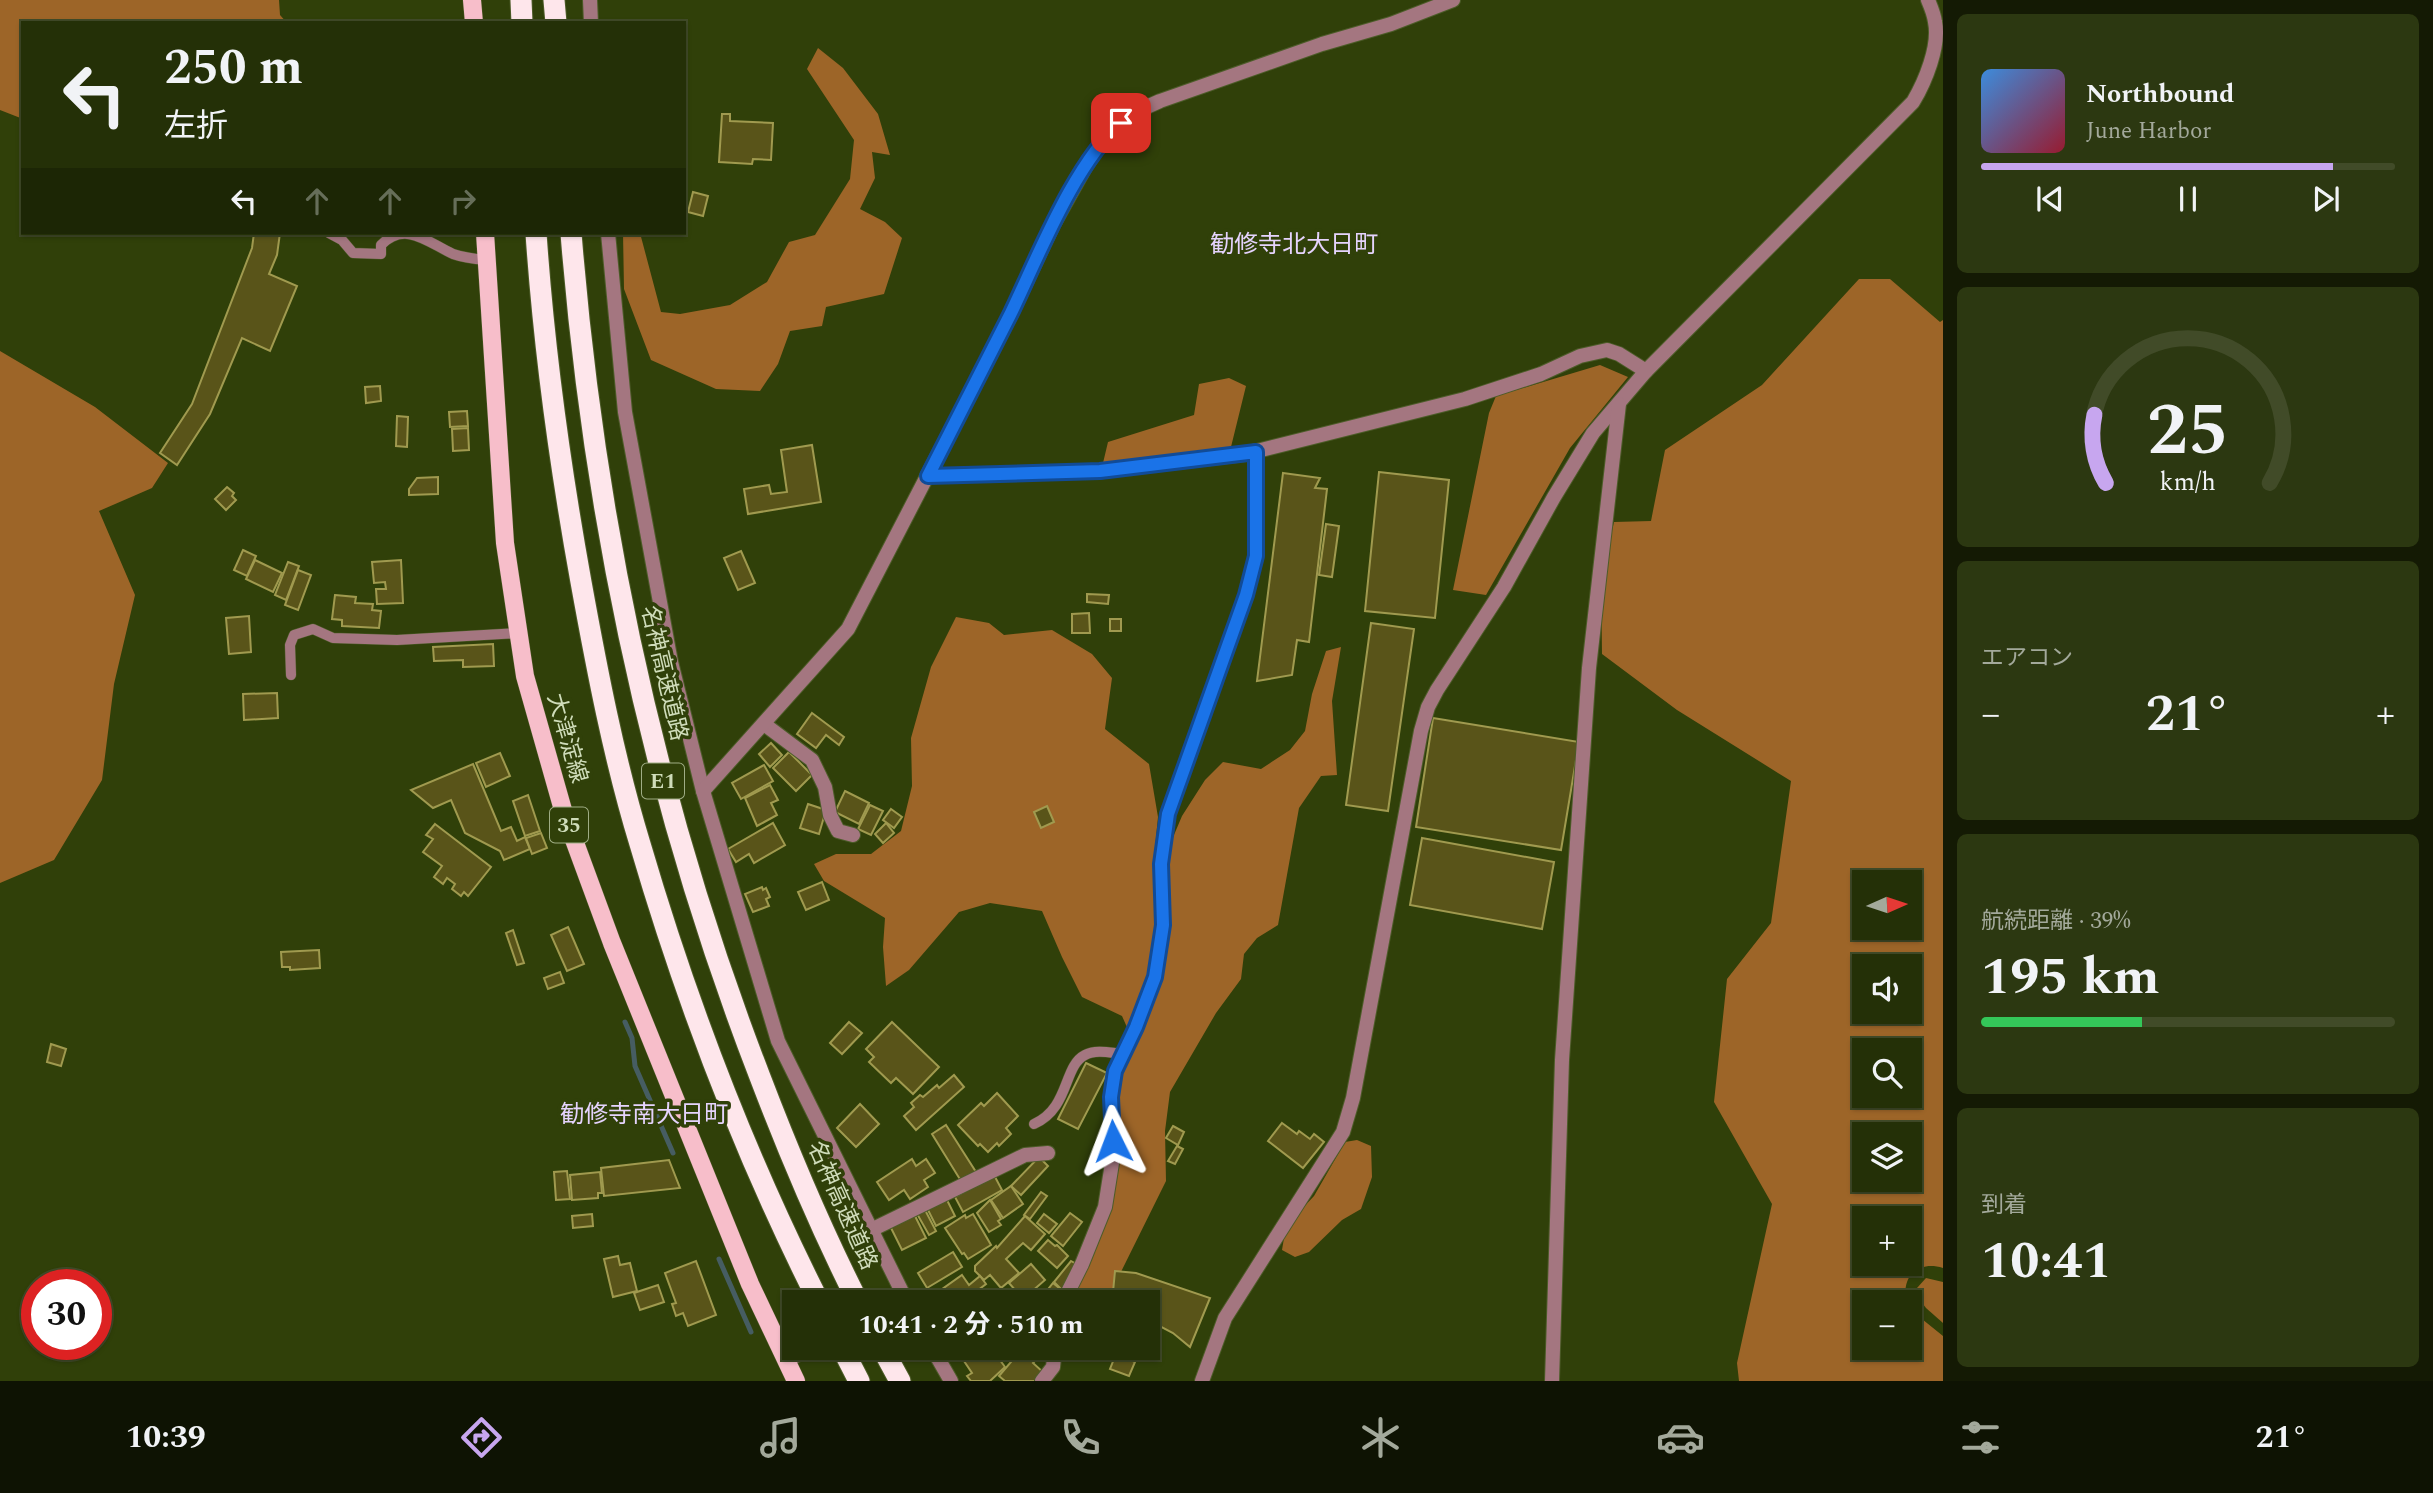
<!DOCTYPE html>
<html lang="ja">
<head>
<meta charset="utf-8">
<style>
	body { margin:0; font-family:Spectral,"Noto Sans JP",serif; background:#2c3811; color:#f1f3f6; height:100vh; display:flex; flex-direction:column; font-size:26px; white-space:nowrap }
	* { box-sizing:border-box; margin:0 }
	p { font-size:23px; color:#a3a99b }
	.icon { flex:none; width:38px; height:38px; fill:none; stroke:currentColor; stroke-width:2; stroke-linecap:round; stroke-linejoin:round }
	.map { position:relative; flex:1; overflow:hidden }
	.side { display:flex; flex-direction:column; gap:14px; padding:14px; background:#141a04; width:490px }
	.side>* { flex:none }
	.banner { position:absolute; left:21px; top:21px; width:665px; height:214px; border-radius:0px; box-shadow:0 2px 5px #0004,0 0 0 2px #414b28; background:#243007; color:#f1f3f6; overflow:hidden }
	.needle { width:46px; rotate:87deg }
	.fabs { position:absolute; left:1852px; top:870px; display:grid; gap:14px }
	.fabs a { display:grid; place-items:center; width:70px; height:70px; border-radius:0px; background:#243007; box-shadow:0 2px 5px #0004,0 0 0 2px #414b28; font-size:35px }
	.speed { position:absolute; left:21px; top:1269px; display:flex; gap:14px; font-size:35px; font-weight:700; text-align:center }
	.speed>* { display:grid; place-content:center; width:91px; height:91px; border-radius:50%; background:#243007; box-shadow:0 2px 5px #0004,0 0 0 2px #414b28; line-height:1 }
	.speed .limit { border:10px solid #d22; background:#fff; color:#111 }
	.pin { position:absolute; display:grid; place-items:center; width:60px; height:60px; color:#fff; margin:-30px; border-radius:14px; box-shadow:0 4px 10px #0006 }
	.me { position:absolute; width:77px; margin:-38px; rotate:357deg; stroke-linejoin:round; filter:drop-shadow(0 0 5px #0008) }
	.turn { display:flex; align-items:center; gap:24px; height:147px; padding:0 28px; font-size:32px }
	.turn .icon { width:91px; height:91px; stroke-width:2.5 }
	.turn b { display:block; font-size:49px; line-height:60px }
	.lanes { display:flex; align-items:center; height:66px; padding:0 28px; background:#0003; justify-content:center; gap:35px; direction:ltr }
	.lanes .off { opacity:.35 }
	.big { font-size:52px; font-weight:700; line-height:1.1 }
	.side .widget { flex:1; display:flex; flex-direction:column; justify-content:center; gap:10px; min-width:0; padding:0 24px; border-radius:10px; background:#2c3811 }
	.side .dial { align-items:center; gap:0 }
	.dial svg { height:182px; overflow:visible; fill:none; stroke:#414b28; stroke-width:7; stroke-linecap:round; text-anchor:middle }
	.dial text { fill:#f1f3f6; stroke:none }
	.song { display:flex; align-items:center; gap:21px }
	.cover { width:84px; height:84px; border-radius:10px; background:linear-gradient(135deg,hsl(210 70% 55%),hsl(350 70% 35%)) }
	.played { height:7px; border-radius:4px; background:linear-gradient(90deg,#c7a6ef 85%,#414b28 85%) }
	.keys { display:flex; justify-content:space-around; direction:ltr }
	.heat { display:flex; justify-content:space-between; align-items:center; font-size:38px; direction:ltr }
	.charge { height:10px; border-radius:5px; background:linear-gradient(90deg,#34c759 39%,#414b28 0) }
	.trip { position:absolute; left:782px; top:1290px; width:378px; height:70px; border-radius:0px; background:#243007; box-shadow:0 2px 5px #0004,0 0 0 2px #414b28; font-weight:700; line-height:70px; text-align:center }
	.tab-bar { display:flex; height:112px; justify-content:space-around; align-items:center; background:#0e1303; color:#a3a99b }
	.tab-bar .icon { width:49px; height:49px }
	.tab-bar .selected { color:#c7a6ef }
	.tab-bar b { font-size:32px; color:#f1f3f6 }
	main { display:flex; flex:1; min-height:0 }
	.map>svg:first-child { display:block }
	.forest { fill:#9d6528; fill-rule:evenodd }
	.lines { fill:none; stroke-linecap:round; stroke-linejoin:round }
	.stream { stroke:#465d62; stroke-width:5 }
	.building { fill:#595419; stroke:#a09a4f; stroke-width:2 }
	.lane-casing { stroke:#4d5c29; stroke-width:11 }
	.street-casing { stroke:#4d5c29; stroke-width:16 }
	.primary-casing { stroke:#4d5c29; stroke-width:19 }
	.highway-casing { stroke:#4d5c29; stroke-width:23 }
	.lane { stroke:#a47680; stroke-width:10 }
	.street { stroke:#a47680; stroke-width:14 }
	.primary { stroke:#f7beca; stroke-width:18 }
	.highway { stroke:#fee6eb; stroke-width:21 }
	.route-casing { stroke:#114b97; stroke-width:18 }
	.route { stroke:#1a73e8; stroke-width:12 }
	.labels { text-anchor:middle; stroke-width:7; stroke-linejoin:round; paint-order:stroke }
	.shield { fill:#304009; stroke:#9fad85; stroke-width:2 }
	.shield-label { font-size:21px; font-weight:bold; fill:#cfdcba }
	.street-label { font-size:23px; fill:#cfdcba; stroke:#304009 }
	.neighbourhood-label { font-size:24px; fill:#e5d3fd; stroke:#304009 }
</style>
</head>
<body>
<main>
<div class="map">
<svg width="1943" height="1381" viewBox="0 0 1943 1381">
	<rect width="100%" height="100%" fill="#304009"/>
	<g class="forest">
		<path d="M0 0H279L280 15 287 23H23V119L0 110Z"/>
		<path d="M818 48 843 68 878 114 890 155 872 152 875 178 860 209 885 222 902 238 884 294 826 307 822 326 790 331 778 364 760 391 716 389 651 360 624 289 623 233H640L661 312 680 314 730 305 767 282 789 242 815 235 850 179 854 140 807 69Z"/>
		<path d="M1859 279H1890L1940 322 1943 320V1268C1918 1260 1900 1277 1907 1302H1864V1348H1909V1306L1917 1315 1943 1336V1381H1739L1737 1363 1772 1204 1714 1102 1727 979 1771 923 1791 781 1677 710 1602 654 1601 576 1614 522 1651 521 1665 450 1762 385ZM1864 882H1909V928H1864ZM1864 966H1909V1012H1864ZM1864 1050H1909V1096H1864ZM1864 1134H1909V1180H1864ZM1864 1218H1909V1264H1864Z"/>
		<path d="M0 351 95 407 168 463 152 488 99 511 135 595 114 684 102 780 54 860 0 883Z"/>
		<path d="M1600 365 1628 377 1570 448 1486 595 1453 590 1489 413 1496 396Z"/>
		<path d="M1229 378 1246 386 1230 451 1103 463 1108 442 1194 415 1199 384Z"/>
		<path d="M956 617 989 623 1004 635 1052 630 1092 654 1112 678 1105 729 1149 764 1158 817 1154 859 1160 868 1182 816 1205 780 1223 762 1261 769 1290 750 1305 731 1312 694 1326 651 1341 647 1332 701 1337 775 1321 776 1299 808 1278 925 1257 938 1244 954 1241 979 1216 1013 1170 1092 1165 1131 1166 1181 1114 1286 1109 1302H1070L1112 1191 1104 1147 1105 1083 1121 1065 1134 1043 1122 1016 1082 997 1062 957 1042 911 990 903 959 912 909 970 886 986 883 947 885 918 824 881 814 864 836 854H871L901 831 912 786 911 738 931 667Z"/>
		<path d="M1357 1140 1371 1146 1372 1177 1361 1209 1342 1220 1309 1252 1295 1257 1282 1250 1286 1226 1314 1196 1345 1142Z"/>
		<path d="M1926 1278 1943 1282V1323L1926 1308 1916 1295 1917 1288Z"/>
	</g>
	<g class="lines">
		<g class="stream">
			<path d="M625 1022 632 1038 635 1066 673 1153"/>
			<path d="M719 1259 751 1332"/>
		</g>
	</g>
	<g class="building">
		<path d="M722 114H730V121L773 123 771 160 753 159 752 164 719 162Z"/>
		<path d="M693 192 708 196 703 216 688 212Z"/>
		<path d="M254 233H280L277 255 269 274 297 286 270 351 242 338 210 414 177 465 160 453 192 404 252 248Z"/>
		<path d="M380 386 381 401 366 403 365 387Z"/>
		<path d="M467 411 468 426 450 427 449 412Z"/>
		<path d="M397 416 408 417 407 447 396 446Z"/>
		<path d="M468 428 469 450 453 451 452 429Z"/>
		<path d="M812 445 821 502 748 514 744 489 769 485 771 494 787 492 781 450Z"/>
		<path d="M1379 472 1449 480 1435 618 1365 611Z"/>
		<path d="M1283 473 1320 478 1315 488 1327 489 1309 642 1297 640 1292 675 1257 681Z"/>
		<path d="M438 477V494L409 495V489L417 478Z"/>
		<path d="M227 487 234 493 232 496 236 500 226 510 215 499Z"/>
		<path d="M1326 524 1339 526 1332 577 1319 575Z"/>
		<path d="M243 550 256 556 247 576 234 570Z"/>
		<path d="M741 551 755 583 738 590 724 558Z"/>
		<path d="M255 560 282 573 273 592 246 579Z"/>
		<path d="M401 560 403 603 377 604 376 589H386L385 582 374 583 372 562Z"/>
		<path d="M288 562 299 566 286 600 275 595Z"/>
		<path d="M298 570 311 575 298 610 285 605Z"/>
		<path d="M1087 594 1109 595 1108 604 1087 602Z"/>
		<path d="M335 595 356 597 355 603 373 604 372 610 381 611 379 628 342 626V620L332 619Z"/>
		<path d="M1089 613 1090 633H1072V614Z"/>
		<path d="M249 616 251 652 229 654 226 618Z"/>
		<rect x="1110" y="619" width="11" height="12"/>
		<path d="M1371 623 1414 629 1388 811 1346 805Z"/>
		<path d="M493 644 494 666 463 667V660L434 661 433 647Z"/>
		<path d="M277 693 278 718 244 720 243 694Z"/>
		<path d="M812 713 844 737 839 745 826 735 816 748 797 734Z"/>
		<path d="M1433 718 1579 742 1561 850 1416 827Z"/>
		<path d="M771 743 782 755 770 767 759 754Z"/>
		<path d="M789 752 812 775 796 791 773 768Z"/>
		<path d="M500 753 510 776 486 787 476 763Z"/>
		<path d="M473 764 501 831 511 827 517 841 525 837 530 849 504 860 500 851 465 833 451 800 433 808 411 790Z"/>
		<path d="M764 765 773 781 741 799 732 783Z"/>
		<path d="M770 785 778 800 771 803 777 815 757 826 745 798Z"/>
		<path d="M845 791 869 803 859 824 835 812Z"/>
		<path d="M528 795 540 831 525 836 513 801Z"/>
		<path d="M808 804 826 810 819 834 800 828Z"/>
		<path d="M870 805 883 811 871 835 858 829Z"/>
		<path d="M1047 806 1054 822 1041 828 1034 812Z"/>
		<path d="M891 809 902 817 894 828 883 820Z"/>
		<path d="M773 823 785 845 754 863 749 854 736 862 728 849Z"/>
		<path d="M886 823 894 833 883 843 875 834Z"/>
		<path d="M435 824 491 867 468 896 464 892 461 896 452 889 455 884 447 878 443 884 434 877 442 866 423 852 433 839 426 835Z"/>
		<path d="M541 833 547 848 532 854 526 838Z"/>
		<path d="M1422 838 1554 862 1542 929 1410 905Z"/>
		<path d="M822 882 829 900 806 910 798 892Z"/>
		<path d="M762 887 763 890 766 888 770 897 766 899 769 906 753 912 745 894Z"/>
		<path d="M568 927 584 964 567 971 551 935Z"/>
		<path d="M513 930 524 963 517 965 506 933Z"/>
		<path d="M319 950 320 968 290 970V967H282L281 952Z"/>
		<path d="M560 972 564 983 548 989 544 978Z"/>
		<path d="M849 1022 862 1033 842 1054 830 1043Z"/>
		<path d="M892 1022 939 1067 913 1094 896 1078 891 1083 869 1062 874 1057 866 1049Z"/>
		<path d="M51 1044 66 1049 61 1066 47 1062Z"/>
		<path d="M1086 1063 1107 1073 1078 1129 1058 1119Z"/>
		<path d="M954 1075 964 1087 916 1130 904 1116 914 1107 911 1103 920 1095 923 1097 937 1085 939 1088Z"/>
		<path d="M997 1093 1018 1116 1006 1128 1011 1134 999 1146 997 1143 988 1152 980 1144 978 1146 958 1125 981 1103 984 1106Z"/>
		<path d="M860 1104 879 1124 856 1147 837 1128Z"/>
		<path d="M1282 1123 1297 1134 1299 1131 1310 1139 1314 1134 1324 1142 1303 1168 1268 1141Z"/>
		<path d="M946 1125 976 1172 961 1181 932 1134Z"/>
		<path d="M1173 1126 1184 1132 1178 1145 1166 1138Z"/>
		<path d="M1177 1146 1183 1149 1175 1164 1168 1161Z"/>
		<path d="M1039 1157 1048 1166 1021 1195 1011 1186Z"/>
		<path d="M912 1159 916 1166 926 1159 935 1173 924 1180 928 1187 910 1199 904 1190 889 1200 877 1182Z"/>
		<path d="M669 1160 680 1188 604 1196 601 1168Z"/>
		<path d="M567 1171 570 1199 556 1200 554 1172Z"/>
		<path d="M600 1172 602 1193H598V1198L572 1200 570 1175Z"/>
		<path d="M994 1175 1002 1190 963 1212 955 1197Z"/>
		<path d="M1011 1186 1023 1204 1003 1218 991 1200Z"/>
		<path d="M1041 1192 1047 1196 1030 1219 1024 1215Z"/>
		<path d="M945 1196 955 1216 936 1226 926 1206Z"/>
		<path d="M990 1200 1001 1219 998 1221 1001 1225 989 1232 977 1213Z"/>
		<path d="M924 1208 936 1231 929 1235 916 1212Z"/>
		<path d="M1070 1213 1082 1222 1063 1246 1051 1236Z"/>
		<path d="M592 1214 593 1226 573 1228 572 1216Z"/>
		<path d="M914 1214 926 1238 902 1250 890 1226Z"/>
		<path d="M973 1214 991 1245 968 1259 964 1253 962 1254 945 1228 965 1215 966 1218Z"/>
		<path d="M1044 1214 1057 1224 1049 1233 1037 1223Z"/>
		<path d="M1025 1216 1045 1234 1031 1250 1023 1243 1006 1259 1019 1273 1001 1288 990 1275 984 1280 975 1271V1266L996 1246 997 1248Z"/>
		<path d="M1048 1240 1055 1246 1057 1245 1068 1256 1057 1268 1038 1251Z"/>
		<path d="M953 1252 962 1267 927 1288 918 1273Z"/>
		<path d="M618 1256 620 1265 630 1263 637 1291 613 1297 604 1259Z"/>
		<path d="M696 1261 716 1315 688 1326 683 1313 676 1316 672 1304 676 1303 665 1273Z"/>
		<path d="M1071 1261 1078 1265 1064 1292 1054 1282Z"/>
		<path d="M1031 1264 1045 1280 1023 1299 1009 1283Z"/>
		<path d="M1115 1271 1136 1273 1210 1298 1190 1347 1173 1333 1148 1320V1302H1127L1131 1293 1113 1292Z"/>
		<path d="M962 1275 969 1285 980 1276 986 1284 977 1291 985 1301 935 1302 931 1297Z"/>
		<path d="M1053 1283 1064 1292 1057 1302H1038Z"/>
		<path d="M658 1285 664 1302 640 1310 634 1293Z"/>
		<path d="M1082 1290 1103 1298 1102 1302H1073L1076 1295 1080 1297Z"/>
		<path d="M983 1348H1001L1006 1356 1000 1360 1005 1367 990 1381H971L967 1376 972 1373 964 1361Z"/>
		<path d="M1023 1348H1047L1033 1363 1044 1373 1037 1381H1005L999 1376Z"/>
		<path d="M1105 1348H1126L1136 1352 1134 1359Z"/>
		<path d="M1116 1354 1135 1362 1129 1376 1110 1369Z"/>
	</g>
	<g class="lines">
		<defs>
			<g id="lane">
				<path d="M329 233 342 240 353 253 381 254V245C405 220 429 243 453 254 464 258 475 259 487 260"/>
				<path d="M291 675 290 645 294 635 313 629 333 638 397 640 519 633"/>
				<path d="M1034 1124C1070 1108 1063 1066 1085 1055 1096 1049 1111 1053 1123 1054"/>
			</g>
			<g id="street">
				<path d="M590 0 591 23"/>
				<path d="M608 233 625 412 671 662 703 791 778 1041 907 1302"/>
				<path d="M928 476 1100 471 1245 454 1465 399 1541 374 1580 356 1607 350 1619 354 1646 371"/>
				<path d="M764 724 812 760 825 787 830 815 838 831 853 835"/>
				<path d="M703 791 848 629 1011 314 1053 225 1087 164 1108 133 1131 114 1160 101 1322 44 1391 24 1453 0"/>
				<path d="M871 1230 1025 1155 1048 1153"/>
				<path d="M1063 1302 1082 1264 1105 1207 1113 1157 1111 1097 1115 1071 1136 1027 1155 977 1163 924 1161 864 1168 814 1246 595 1256 556V451"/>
				<path d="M932 1348 951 1381"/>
				<path d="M786 1361 808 1349"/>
				<path d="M1042 1381 1053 1367 1055 1348"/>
				<path d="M1202 1381 1225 1318 1343 1132 1353 1098 1421 731 1428 707 1437 690 1504 587 1554 497 1593 433 1646 371 1913 102C1925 82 1940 46 1935 22 1934 14 1931 7 1928 0"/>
				<path d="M1552 1381 1562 1060 1589 668 1619 404"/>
			</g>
			<g id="primary">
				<path d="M472 0 474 23"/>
				<path d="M485 233 505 543 525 676 563 810 612 943 750 1284 796 1381"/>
			</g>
			<g id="highway">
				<path d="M521 0 522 23"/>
				<path d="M554 0 556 23"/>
				<path d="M536 233C544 350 560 466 581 582 597 670 614 759 640 844 686 1001 745 1156 819 1302"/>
				<path d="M571 233C594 522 655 806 760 1077 789 1153 821 1229 858 1302"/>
				<path d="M842 1348 859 1381"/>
				<path d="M882 1348 900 1381"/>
			</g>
		</defs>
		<use href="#lane" class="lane-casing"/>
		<use href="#street" class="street-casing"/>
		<use href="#primary" class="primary-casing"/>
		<use href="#highway" class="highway-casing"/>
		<use href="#lane" class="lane"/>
		<use href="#street" class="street"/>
		<use href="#primary" class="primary"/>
		<use href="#highway" class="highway"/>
	</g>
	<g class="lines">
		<defs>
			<path id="route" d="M1113 1141 1111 1097 1115 1071 1136 1027 1155 977 1163 925 1161 864 1168 814 1246 595 1256 556V452L1100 471 928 476C956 421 984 367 1011 313 1038 257 1075 162 1121 123"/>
		</defs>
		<use href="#route" class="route-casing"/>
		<use href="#route" class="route"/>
	</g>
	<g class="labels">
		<g class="shield">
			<rect x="642" y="763.5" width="42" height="35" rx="5"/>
			<rect x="550" y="807.5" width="38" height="35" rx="5"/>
		</g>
		<g class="shield-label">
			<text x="663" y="788">E1</text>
			<text x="569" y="832">35</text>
		</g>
		<g class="street-label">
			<text transform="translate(665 673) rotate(77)" y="8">名神高速道路</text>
			<text transform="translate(568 738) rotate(74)" y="8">大津淀線</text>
			<text transform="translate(843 1205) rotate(66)" y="8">名神高速道路</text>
		</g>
		<g class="neighbourhood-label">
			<text x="1294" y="252">勧修寺北大日町</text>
			<text x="644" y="1122">勧修寺南大日町</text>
		</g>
	</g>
</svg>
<div class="fabs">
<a><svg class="needle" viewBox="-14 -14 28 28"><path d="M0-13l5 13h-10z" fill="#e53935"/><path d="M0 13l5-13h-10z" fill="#a3a99b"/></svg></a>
<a><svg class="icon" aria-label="sound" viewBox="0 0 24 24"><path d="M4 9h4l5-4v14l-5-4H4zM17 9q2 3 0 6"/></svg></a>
<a><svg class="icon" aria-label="search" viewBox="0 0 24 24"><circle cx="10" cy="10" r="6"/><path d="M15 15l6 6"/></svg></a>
<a><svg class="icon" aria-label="layers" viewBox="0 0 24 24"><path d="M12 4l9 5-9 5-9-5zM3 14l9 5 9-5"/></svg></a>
<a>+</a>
<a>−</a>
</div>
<div class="speed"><div class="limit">30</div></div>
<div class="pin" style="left:1121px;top:123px;background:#d93025"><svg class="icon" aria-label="arrive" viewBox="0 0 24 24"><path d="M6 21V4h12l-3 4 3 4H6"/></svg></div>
<svg class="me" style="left:1113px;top:1141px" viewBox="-20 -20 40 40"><path d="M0-17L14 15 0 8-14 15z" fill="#1a73e8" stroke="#fff" stroke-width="4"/></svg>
<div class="trip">10:41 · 2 分 · 510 m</div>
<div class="banner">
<div class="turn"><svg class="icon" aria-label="left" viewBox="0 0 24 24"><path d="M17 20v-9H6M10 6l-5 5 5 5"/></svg><div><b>250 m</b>左折</div></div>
<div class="lanes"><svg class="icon" aria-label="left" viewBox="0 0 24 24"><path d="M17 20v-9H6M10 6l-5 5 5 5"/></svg><svg class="icon off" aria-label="ahead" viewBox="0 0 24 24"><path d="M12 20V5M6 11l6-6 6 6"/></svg><svg class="icon off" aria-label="ahead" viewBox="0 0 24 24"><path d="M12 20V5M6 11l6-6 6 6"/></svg><svg class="icon off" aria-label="right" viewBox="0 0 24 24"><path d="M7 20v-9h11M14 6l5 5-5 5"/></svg></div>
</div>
</div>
<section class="side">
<div class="widget">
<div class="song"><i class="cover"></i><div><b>Northbound</b><p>June Harbor</p></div></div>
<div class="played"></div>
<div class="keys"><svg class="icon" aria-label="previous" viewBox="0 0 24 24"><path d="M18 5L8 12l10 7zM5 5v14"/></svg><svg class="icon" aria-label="pause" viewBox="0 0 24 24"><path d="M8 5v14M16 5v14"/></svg><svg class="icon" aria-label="next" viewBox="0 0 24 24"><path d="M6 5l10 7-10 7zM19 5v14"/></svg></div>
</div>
<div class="widget dial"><svg viewBox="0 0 100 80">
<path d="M14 69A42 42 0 1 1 86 69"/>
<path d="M14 69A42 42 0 0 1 9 39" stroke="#c7a6ef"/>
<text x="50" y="56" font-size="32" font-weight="700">25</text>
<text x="50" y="72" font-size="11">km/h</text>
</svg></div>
<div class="widget"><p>エアコン</p>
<div class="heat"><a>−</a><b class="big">21°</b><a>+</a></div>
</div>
<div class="widget"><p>航続距離 · 39%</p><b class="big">195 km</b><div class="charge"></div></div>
<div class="widget"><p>到着</p><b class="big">10:41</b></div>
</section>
</main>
<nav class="tab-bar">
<b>10:39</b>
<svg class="icon selected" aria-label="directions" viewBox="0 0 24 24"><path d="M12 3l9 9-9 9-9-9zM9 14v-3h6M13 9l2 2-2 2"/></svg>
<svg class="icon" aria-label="music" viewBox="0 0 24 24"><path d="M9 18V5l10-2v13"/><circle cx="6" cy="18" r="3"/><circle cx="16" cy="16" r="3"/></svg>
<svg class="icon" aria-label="phone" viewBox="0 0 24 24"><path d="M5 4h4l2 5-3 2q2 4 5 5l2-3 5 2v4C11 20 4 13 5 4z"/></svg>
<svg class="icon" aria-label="climate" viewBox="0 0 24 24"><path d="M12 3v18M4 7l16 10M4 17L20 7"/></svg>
<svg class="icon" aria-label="car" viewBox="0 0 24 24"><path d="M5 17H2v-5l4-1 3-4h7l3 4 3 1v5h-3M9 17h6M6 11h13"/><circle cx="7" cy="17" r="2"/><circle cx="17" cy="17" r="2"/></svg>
<svg class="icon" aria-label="filters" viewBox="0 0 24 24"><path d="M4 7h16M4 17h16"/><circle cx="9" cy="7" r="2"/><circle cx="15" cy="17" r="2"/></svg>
<b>21°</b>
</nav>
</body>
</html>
